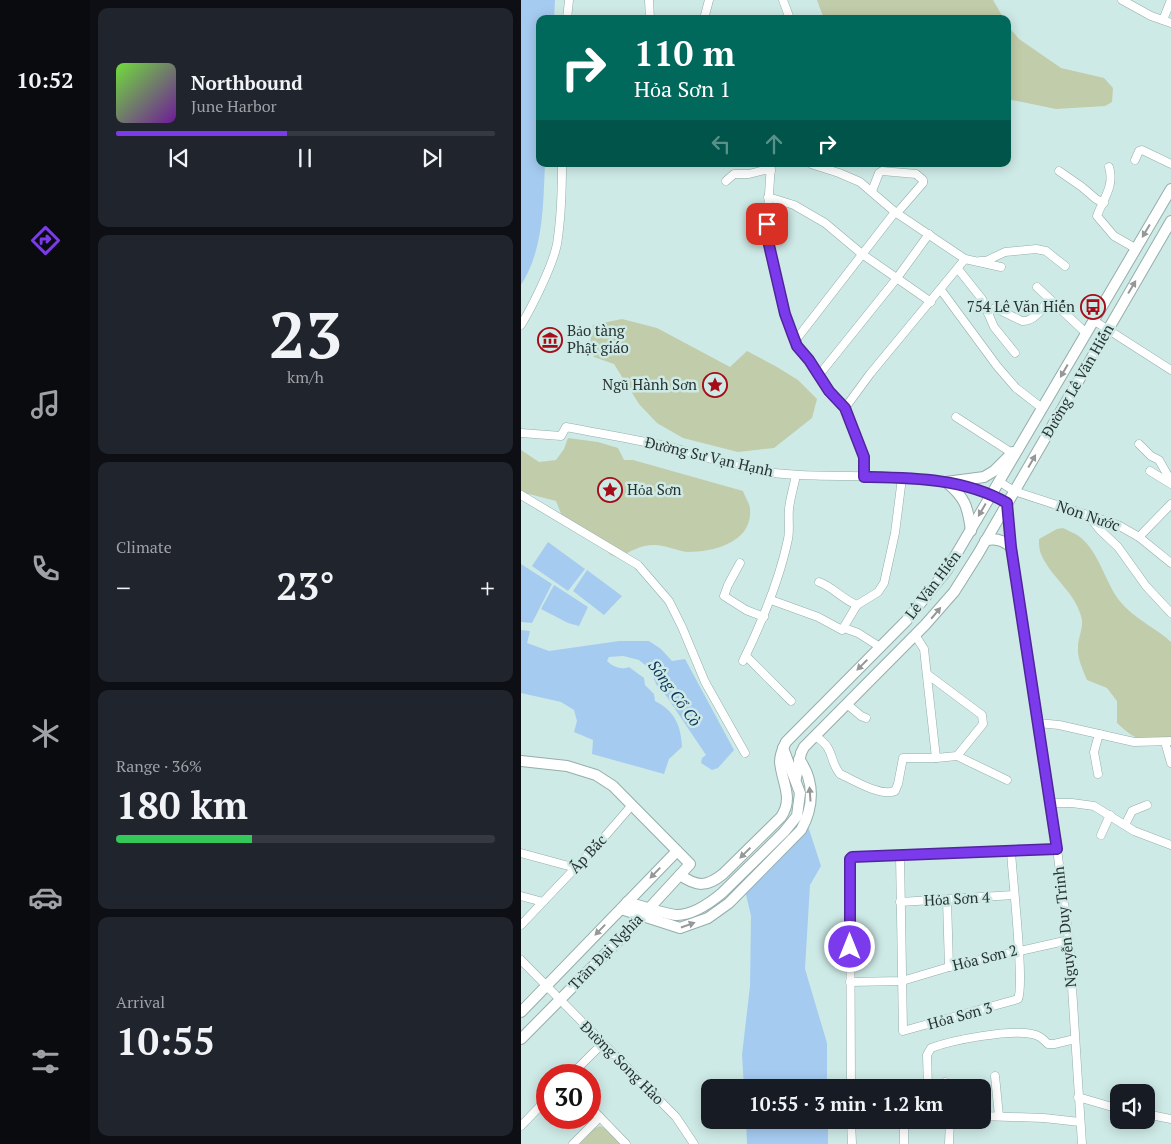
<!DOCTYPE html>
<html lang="en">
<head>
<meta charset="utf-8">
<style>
	body { margin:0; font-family:"PT Serif",serif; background:#20242c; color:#f1f3f6; height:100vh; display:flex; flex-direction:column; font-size:19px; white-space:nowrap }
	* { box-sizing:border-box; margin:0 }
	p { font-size:16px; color:#9ea1a6 }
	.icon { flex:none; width:28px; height:28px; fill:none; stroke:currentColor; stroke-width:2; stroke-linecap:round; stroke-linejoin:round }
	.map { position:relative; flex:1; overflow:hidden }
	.panel { display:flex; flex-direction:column; gap:8px; padding:8px; background:#0d0f14; width:431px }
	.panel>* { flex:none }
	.hud { position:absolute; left:15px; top:15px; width:475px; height:152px; border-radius:10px; box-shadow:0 2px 12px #0003; background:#00695c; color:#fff; overflow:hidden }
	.fabs { position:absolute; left:589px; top:1084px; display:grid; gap:10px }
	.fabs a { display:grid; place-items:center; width:45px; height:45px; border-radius:10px; background:#171b24; box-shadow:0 2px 12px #0003; font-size:25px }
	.speed { position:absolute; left:15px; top:1064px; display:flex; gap:10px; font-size:25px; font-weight:700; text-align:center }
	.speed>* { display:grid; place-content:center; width:65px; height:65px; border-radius:50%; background:#171b24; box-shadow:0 2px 12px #0003; line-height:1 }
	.speed .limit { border:8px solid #d22; background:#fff; color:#111 }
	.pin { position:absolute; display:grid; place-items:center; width:42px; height:42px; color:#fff; margin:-21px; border-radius:10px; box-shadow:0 2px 8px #0006 }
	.me { position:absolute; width:55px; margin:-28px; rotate:0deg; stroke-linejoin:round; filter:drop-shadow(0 0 4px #0008) }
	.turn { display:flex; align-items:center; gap:18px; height:105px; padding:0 15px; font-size:22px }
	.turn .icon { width:65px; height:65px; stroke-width:2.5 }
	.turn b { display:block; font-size:35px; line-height:42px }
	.lanes { display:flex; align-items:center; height:48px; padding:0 15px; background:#0003; justify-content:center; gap:25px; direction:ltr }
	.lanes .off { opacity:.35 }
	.big { font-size:38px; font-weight:600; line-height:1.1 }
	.panel .card { flex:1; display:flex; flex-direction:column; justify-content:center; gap:8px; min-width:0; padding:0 18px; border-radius:10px; background:#20242c }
	.panel .dial { align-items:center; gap:0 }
	.dial b { font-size:65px; line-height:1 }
	.song { display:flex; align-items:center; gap:15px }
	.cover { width:60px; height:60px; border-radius:8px; background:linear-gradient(135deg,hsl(100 70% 55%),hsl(280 70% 35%)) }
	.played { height:5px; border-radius:2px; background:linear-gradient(90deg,#7c3aed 45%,#363941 45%) }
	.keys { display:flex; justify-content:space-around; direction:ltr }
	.heat { display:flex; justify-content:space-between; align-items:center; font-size:28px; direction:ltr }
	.charge { height:8px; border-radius:4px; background:linear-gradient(90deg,#34c759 36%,#363941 0) }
	.trip { position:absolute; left:180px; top:1079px; width:290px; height:50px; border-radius:10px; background:#171b24; box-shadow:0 2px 12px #0003; font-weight:600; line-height:50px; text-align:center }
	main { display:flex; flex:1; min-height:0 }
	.tabs { display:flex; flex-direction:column; width:90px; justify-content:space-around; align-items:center; background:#090b0e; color:#9ea1a6 }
	.tabs .icon { width:35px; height:35px }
	.tabs .selected { color:#7c3aed }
	.tabs b { font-size:22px; color:#f1f3f6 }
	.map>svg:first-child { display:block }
	.green { fill:#c1ccaa }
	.water { fill:#a6cbf1 }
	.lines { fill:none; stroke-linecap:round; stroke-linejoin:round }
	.minor-casing { stroke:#94aeaa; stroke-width:9 }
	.major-casing { stroke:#94aeaa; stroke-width:12 }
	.minor { stroke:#fff; stroke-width:8 }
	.major { stroke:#fff; stroke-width:10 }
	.oneway { fill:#949998 }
	.route-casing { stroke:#51269a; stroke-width:12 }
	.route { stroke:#7c3aed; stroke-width:9 }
	.labels { text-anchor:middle; stroke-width:5; stroke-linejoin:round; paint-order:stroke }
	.poi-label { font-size:15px; fill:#283331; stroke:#ceeae6; text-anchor:end }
	.street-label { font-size:15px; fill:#283331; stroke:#ceeae6 }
	.water-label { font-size:16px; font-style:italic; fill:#0c3459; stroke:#ceeae6 }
</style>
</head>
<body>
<main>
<nav class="tabs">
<b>10:52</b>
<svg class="icon selected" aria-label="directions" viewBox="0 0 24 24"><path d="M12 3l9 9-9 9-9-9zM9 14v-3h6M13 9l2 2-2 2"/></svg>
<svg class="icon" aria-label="music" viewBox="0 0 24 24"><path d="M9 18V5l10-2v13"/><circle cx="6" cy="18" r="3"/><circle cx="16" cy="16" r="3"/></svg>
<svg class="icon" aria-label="phone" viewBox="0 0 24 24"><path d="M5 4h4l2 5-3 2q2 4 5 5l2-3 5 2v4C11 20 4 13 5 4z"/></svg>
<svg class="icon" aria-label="climate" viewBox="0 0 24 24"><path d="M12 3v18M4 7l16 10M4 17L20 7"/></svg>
<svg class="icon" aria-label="car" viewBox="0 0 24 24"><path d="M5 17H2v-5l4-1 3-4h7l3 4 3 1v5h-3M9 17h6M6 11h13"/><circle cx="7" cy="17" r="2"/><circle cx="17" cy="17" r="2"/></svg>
<svg class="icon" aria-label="filters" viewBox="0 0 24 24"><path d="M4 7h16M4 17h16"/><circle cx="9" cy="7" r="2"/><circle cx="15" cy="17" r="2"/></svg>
</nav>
<section class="panel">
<div class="card">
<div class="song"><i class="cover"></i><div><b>Northbound</b><p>June Harbor</p></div></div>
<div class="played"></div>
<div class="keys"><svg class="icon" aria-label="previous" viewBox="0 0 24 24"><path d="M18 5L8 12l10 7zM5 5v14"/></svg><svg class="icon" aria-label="pause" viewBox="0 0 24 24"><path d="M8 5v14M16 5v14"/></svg><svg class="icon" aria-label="next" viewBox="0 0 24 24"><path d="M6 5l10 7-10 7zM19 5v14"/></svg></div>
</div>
<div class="card dial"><b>23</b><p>km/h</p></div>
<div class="card"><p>Climate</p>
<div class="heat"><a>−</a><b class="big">23°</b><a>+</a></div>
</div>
<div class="card"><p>Range · 36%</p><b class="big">180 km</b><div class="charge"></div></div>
<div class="card"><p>Arrival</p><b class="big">10:55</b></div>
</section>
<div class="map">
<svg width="650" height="1144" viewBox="0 0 650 1144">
	<rect width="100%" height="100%" fill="#ceeae6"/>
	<g class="green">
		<path d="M296 0H472L483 19H303Z"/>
		<path d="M486 25 498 39 540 68 583 78 592 88 591 102 584 106 535 109 486 99Z"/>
		<path d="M101 319 136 328 209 367 226 351 256 367 277 380 296 399 291 418 253 448 217 452 162 438 136 423 118 404 93 364 73 357 69 343 72 325Z"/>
		<path d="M47 438 77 442 97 448 103 460H112L222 491C224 497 229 504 229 509 232 542 193 552 167 552 156 551 145 545 133 545 120 545 109 551 98 558L90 555 72 538 41 516 35 501 8 494H0V450L18 462 35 460 43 449Z"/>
		<path d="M542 528C547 531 554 533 559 537 581 555 584 587 604 607 618 621 636 629 650 642V742C623 742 616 742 596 723V701L586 688 566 680C562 670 556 658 557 647 557 638 562 629 561 620 556 593 530 578 520 554 518 550 518 544 518 539L536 529Z"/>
		<path d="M79 1126 86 1129 100 1144H58L72 1129Z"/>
	</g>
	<g class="water">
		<path d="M0 0H34L33 19H19V164H24C22 205 23 249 0 285Z"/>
		<path d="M27 542 64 569 47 591 11 566Z"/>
		<path d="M0 564 31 584 11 623 0 622Z"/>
		<path d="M66 570 101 596 83 615 52 591Z"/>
		<path d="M33 585 67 607 58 626 47 623 20 609Z"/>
		<path d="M0 630 9 631 6 643 28 651 98 641H128L140 649 151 661 164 659 213 750 197 768 191 770 180 763 181 758 185 755 146 697 135 684 129 669 118 660 102 656 88 657 86 661C92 667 101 670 108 667L123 678 124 685 133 694 134 701C154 711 160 726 161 747L148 759 143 774 71 754 72 740 53 732 56 721 53 710 40 702 0 693Z"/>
		<path d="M287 826 300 866 289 885 284 969 306 1043V1087L223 1088 221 1055 229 986 230 916 224 890 274 839 282 835Z"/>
		<path d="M225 1120H307V1144H226Z"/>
	</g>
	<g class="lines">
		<defs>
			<g id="minor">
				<path d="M128 0 129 19"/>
				<path d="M262 0 269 19"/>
				<path d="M601 0 630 16 650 23"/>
				<path d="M46 19 48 0"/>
				<path d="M183 19 188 0"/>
				<path d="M642 20 650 0"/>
				<path d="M614 160 618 151 621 150 650 164"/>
				<path d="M250 164 246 224 248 245 264 314 276 346 288 360 308 391 324 408 343 457V477"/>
				<path d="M290 164 318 173 339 182 374 212 444 259 480 267"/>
				<path d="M588 167C594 186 582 199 576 216L593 236 614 248"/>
				<path d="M538 171 561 187 575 199 583 203"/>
				<path d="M205 181 213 174H228L243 170 250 171"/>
				<path d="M351 191 358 173 361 171 395 174 402 180V183L376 213"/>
				<path d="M247 197 273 205 304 223 341 254 410 302"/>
				<path d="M459 261H465L484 252 515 249 525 251 544 266"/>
				<path d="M437 269 461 299 473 327 494 353"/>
				<path d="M516 287 565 333"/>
				<path d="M420 290 476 366 495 388 521 408"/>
				<path d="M467 313 474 308 501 321C513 322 522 308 528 299"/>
				<path d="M572 320 650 370"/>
				<path d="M0 325C11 307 32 265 36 244 40 219 41 190 41 164"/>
				<path d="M274 341 374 212"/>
				<path d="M298 375 376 278 408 234"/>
				<path d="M324 408 349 374 444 259"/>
				<path d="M435 417 491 453"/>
				<path d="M0 433 40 436 45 427C81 434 118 440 153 448 180 455 206 465 233 470 313 485 414 461 486 503L490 547 536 849 548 940 561 1144"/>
				<path d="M618 444 630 456 638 460 650 481"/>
				<path d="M629 471 650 484"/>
				<path d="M479 482 493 491 597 525 618 537 650 563"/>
				<path d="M0 495 117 565 148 601 161 627 184 682 224 753"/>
				<path d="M568 516 579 530 597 547 625 586 650 613"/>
				<path d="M618 537 650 504"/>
				<path d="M219 563 207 585 203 596 225 610 243 617"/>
				<path d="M298 582C312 587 321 599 336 605"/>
				<path d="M250 600 297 617 321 630 336 605 357 592 363 583 374 533 381 478"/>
				<path d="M323 628 337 633 359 647"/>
				<path d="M394 635 403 649 415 758"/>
				<path d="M225 656 270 701"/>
				<path d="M222 661C241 622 258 582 267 539 269 530 267 519 268 509 269 498 273 486 275 475"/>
				<path d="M326 704 340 716 345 718"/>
				<path d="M517 723 538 725 613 742 650 741"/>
				<path d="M294 736C315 749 307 759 319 774 333 780 359 797 374 791L377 784 382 758H415L436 756 462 724 461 715 406 674"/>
				<path d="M644 742 650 763"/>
				<path d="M436 756 486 780"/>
				<path d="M577 774 573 752 578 734"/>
				<path d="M529 803H551L573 806 613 831 650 845"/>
				<path d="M604 825 611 811 626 805"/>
				<path d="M580 835 589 815"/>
				<path d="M0 853 55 868"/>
				<path d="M379 855 382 1031 497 999C504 984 491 875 490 851"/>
				<path d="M0 896 22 902"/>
				<path d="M426 900 428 967"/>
				<path d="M379 902 493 895"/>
				<path d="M0 925 79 842 111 805"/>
				<path d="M0 960 155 1117 173 1144"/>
				<path d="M329 982 381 981 428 967 548 940"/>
				<path d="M50 1075 81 1044"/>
				<path d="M474 1076 478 1116"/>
				<path d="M424 1082 425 1088"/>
				<path d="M330 1088 329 859 338 856 536 849"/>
				<path d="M407 1088 406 1055 410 1048C431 1040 489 1029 511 1034 518 1035 522 1039 527 1044H533L554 1039"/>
				<path d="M557 1097 598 1109"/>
				<path d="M69 1107 105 1144"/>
				<path d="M625 1114 650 1119"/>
				<path d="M461 1116 523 1118 559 1122"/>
				<path d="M330 1120 331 1144"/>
				<path d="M396 1120 428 1125"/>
				<path d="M0 1126 26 1099"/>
				<path d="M52 1144 79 1117"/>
				<path d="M383 1144V1129L384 1120"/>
				<path d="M428 1144 429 1120"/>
			</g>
			<g id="major">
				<path d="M425 482 463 477 473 471 492 452"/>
				<path d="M425 482C444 497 447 507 450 531"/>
				<path d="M464 541C474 537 483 541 490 547"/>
				<path d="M0 761 46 766 75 775 92 786 169 864 110 928 0 1039"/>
				<path d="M275 778 280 753 283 747 404 625 433 592 457 554 650 221"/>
				<path d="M159 875C176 887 186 887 202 874L260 817C273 798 261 783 259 762 259 756 262 748 265 742L385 621 426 570 650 189"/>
				<path d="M106 902C117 905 147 915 156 915 171 915 189 903 201 893L263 832 276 816 279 793 262 748"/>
				<path d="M100 909 159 928 187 918 208 903 280 830C293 807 294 781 278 759"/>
				<path d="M0 1012 156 851"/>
			</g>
		</defs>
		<use href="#minor" class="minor-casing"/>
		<use href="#major" class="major-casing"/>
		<use href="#minor" class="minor"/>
		<use href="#major" class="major"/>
	</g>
	<defs><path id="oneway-solid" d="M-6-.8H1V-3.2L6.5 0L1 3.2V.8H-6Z" transform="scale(1.25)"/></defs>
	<g class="oneway">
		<use href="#oneway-solid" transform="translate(625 231) rotate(121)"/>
		<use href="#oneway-solid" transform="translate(611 287) rotate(-59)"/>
		<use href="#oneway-solid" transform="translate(543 371) rotate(120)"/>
		<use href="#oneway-solid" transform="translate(511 461) rotate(-60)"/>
		<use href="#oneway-solid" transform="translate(461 510) rotate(120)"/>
		<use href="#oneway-solid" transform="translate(415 613) rotate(-50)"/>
		<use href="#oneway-solid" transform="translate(341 665) rotate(135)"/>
		<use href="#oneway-solid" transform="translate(289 794) rotate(-94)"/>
		<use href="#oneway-solid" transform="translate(224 853) rotate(136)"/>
		<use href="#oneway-solid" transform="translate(134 873) rotate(134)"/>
		<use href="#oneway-solid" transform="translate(167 925) rotate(-19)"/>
		<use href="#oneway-solid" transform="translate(79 930) rotate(134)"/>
	</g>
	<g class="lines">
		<defs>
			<path id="route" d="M246 224 248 245 264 314 271 333 276 346 288 360 308 391 324 408 343 457V477C391 478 443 478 486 503L490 547 536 849 331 857 329 859V947"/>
		</defs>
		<use href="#route" class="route-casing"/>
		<use href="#route" class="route"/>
	</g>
	<defs>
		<symbol id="bus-ring" viewBox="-11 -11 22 22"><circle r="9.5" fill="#ceeae6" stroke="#a50d18" stroke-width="1.5"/><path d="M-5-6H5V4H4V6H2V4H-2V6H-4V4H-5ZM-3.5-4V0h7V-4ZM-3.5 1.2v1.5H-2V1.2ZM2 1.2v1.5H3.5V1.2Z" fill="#a50d18"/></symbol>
		<symbol id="museum-ring" viewBox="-11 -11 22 22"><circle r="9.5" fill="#ceeae6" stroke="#a50d18" stroke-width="1.5"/><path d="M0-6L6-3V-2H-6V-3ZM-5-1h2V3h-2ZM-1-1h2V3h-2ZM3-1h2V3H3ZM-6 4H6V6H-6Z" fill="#a50d18"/></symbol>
		<symbol id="sight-ring" viewBox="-11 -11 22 22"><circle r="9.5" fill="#ceeae6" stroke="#a50d18" stroke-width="1.5"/><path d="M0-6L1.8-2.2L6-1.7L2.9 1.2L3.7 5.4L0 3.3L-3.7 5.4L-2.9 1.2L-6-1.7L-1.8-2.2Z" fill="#a50d18"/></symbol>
	</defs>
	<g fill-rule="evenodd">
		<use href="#bus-ring" x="558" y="293" width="28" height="28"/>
		<use href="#museum-ring" x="15" y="326" width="28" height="28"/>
		<use href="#sight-ring" x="180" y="371" width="28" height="28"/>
		<use href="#sight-ring" x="75" y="476" width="28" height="28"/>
	</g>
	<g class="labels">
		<g class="poi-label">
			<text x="554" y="312">754 Lê Văn Hiến</text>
			<text x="46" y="336" text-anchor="start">Bảo tàng<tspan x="46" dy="17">Phật giáo</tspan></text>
			<text x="176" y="390">Ngũ Hành Sơn</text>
			<text x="106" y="495" text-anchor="start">Hỏa Sơn</text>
		</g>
		<g class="street-label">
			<text transform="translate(557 381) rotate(-60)" y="5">Đường Lê Văn Hiến</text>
			<text transform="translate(188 457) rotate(13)" y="5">Đường Sư Vạn Hạnh</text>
			<text transform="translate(567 516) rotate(19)" y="5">Non Nước</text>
			<text transform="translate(412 585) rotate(-53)" y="5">Lê Văn Hiến</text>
			<text transform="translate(67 854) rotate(-47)" y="5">Ấp Bắc</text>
			<text transform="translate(436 899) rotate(-3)" y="5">Hỏa Sơn 4</text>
			<text transform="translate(544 927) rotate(-96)" y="5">Nguyễn Duy Trinh</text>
			<text transform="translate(85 952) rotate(-46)" y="5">Trần Đại Nghĩa</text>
			<text transform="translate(464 958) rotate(-14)" y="5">Hỏa Sơn 2</text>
			<text transform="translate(439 1016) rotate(-15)" y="5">Hỏa Sơn 3</text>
			<text transform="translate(101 1063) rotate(45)" y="5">Đường Song Hào</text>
		</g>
		<g class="water-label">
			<text transform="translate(154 693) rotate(54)" y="6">Sông Cổ Cò</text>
		</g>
	</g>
</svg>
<div class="fabs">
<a><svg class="icon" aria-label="sound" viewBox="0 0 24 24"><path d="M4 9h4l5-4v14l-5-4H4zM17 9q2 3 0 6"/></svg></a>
</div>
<div class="speed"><div class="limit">30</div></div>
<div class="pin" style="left:246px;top:224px;background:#d93025"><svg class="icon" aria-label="arrive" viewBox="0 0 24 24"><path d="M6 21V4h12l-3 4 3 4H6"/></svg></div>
<svg class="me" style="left:329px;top:947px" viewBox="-20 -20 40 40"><circle r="17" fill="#7c3aed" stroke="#fff" stroke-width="3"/><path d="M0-11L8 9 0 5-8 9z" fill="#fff"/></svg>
<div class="trip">10:55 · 3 min · 1.2 km</div>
<div class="hud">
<div class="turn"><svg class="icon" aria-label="right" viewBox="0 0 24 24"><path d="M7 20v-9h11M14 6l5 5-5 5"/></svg><div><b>110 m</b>Hỏa Sơn 1</div></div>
<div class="lanes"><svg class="icon off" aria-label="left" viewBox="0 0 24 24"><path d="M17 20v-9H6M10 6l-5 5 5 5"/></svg><svg class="icon off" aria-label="ahead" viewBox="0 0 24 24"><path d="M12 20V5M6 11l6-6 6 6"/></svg><svg class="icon" aria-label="right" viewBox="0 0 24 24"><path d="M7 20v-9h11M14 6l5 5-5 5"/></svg></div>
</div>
</div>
</main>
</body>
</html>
